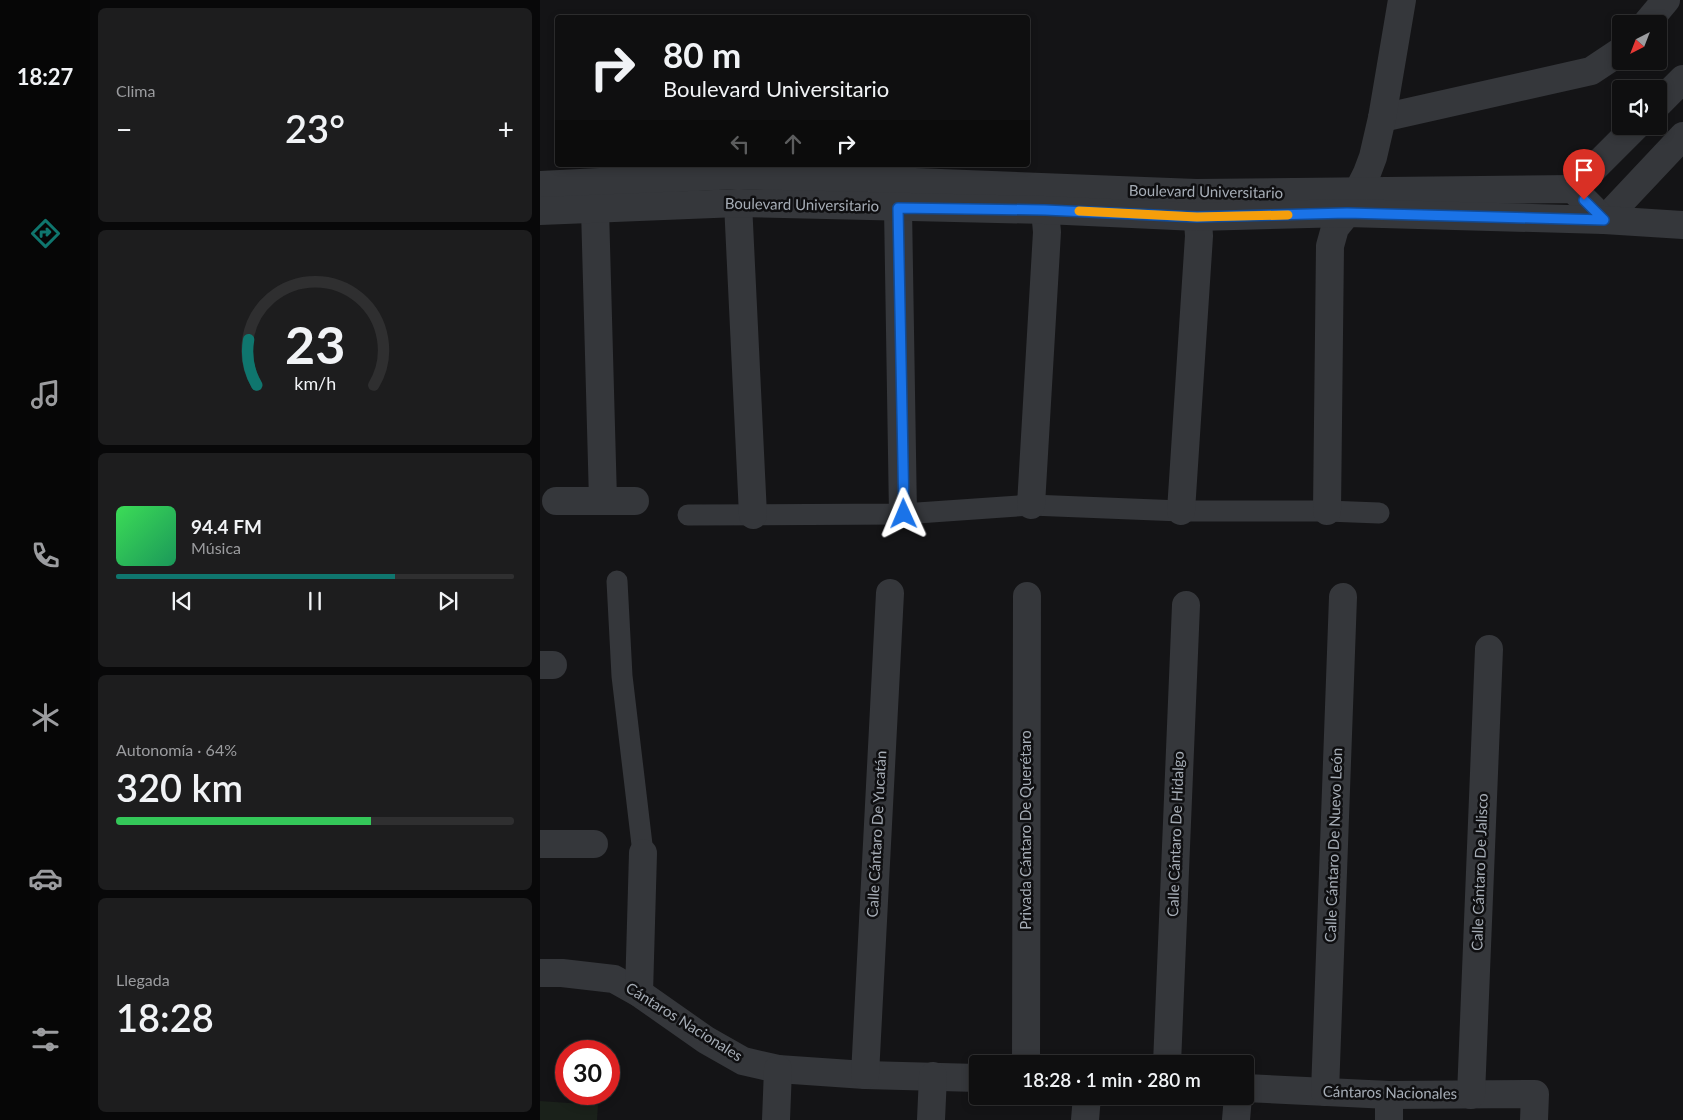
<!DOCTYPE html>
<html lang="es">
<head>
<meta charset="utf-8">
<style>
	body { margin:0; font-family:Lato,sans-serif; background:#1d1d1e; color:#f1f3f6; height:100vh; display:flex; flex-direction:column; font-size:19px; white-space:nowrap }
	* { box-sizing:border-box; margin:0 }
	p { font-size:16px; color:#9b9c9f }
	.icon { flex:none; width:28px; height:28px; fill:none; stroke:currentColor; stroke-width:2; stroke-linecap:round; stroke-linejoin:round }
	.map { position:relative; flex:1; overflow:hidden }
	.side { display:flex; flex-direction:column; gap:8px; padding:8px; background:#080809; width:450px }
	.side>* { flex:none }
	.hud { position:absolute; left:15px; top:15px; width:475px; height:152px; border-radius:5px; box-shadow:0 2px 8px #0003,0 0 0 1px #2f2f30; background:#0f0f10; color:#f1f3f6; overflow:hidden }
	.needle { width:32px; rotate:222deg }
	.buttons { position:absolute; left:1072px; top:15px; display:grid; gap:10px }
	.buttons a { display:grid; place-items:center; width:55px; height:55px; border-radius:5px; background:#0f0f10; box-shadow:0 2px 8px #0003,0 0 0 1px #2f2f30; font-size:25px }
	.speed { position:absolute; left:15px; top:1040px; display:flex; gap:10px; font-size:25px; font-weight:700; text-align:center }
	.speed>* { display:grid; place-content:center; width:65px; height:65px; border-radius:50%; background:#0f0f10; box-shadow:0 2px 8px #0003,0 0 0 1px #2f2f30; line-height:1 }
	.speed .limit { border:8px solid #d22; background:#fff; color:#111 }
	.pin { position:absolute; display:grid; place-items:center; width:42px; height:42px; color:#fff; margin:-51px -21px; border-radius:50% 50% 50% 0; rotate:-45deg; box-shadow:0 0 5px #0007 }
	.pin .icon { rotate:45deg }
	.me { position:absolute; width:55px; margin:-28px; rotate:359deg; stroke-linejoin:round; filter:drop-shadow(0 0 4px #0008) }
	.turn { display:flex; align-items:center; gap:18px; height:105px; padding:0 25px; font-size:22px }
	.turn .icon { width:65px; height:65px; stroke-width:2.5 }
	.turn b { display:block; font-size:35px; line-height:42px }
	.lanes { display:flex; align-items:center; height:48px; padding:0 25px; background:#0003; justify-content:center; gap:25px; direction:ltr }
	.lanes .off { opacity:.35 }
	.big { font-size:38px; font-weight:600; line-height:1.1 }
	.side .card { flex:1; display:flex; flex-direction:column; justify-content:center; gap:8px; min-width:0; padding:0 18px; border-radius:8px; background:#1d1d1e }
	.side .dial { align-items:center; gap:0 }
	.dial svg { height:130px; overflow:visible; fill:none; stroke:#2f2f30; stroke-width:7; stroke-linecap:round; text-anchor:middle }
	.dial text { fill:#f1f3f6; stroke:none }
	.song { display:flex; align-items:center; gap:15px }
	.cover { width:60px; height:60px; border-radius:8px; background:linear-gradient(135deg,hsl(130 70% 55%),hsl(150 70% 35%)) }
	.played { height:5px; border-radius:2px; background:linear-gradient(90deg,#0f766e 70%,#2f2f30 70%) }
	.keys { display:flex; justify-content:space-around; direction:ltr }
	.heat { display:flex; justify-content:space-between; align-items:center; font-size:28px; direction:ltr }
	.charge { height:8px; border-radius:4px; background:linear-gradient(90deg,#34c759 64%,#2f2f30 0) }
	.trip { position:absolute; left:429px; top:1055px; width:285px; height:50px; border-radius:5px; background:#0f0f10; box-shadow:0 2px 8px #0003,0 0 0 1px #2f2f30; font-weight:600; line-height:50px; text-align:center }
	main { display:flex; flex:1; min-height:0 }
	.tabs { display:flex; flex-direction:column; width:90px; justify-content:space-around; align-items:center; background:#060606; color:#9b9c9f }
	.tabs .icon { width:35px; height:35px }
	.tabs .selected { color:#0f766e }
	.tabs b { font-size:22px; color:#f1f3f6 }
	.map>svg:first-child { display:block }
	.green { fill:#1a211a }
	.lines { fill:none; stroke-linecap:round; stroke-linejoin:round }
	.pedestrian { stroke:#35373b; stroke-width:21 }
	.minor { stroke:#35373b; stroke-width:28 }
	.tertiary { stroke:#35373b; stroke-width:28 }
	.route-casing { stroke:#114b97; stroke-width:12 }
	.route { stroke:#1a73e8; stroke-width:9 }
	.slow { stroke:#f59e0b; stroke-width:9 }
	.labels { text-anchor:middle; stroke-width:5; stroke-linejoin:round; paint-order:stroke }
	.street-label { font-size:15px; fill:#a6adb6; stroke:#0f0f11 }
</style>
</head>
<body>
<main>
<nav class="tabs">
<b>18:27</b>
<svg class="icon selected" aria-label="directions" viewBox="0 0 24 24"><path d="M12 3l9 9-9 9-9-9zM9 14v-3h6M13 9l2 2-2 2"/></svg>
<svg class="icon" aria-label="music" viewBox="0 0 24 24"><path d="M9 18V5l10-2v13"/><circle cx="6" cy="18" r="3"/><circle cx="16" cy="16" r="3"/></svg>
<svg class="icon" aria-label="phone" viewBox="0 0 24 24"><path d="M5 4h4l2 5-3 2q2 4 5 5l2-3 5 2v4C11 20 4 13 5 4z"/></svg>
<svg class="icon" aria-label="climate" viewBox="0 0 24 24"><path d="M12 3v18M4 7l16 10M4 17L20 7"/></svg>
<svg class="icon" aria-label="car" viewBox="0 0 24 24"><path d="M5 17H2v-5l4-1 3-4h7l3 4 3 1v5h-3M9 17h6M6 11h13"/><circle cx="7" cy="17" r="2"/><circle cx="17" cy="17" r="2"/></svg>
<svg class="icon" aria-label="filters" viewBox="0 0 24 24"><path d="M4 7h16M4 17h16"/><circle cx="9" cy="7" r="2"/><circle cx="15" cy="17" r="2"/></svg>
</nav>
<section class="side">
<div class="card"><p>Clima</p>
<div class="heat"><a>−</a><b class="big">23°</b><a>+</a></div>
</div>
<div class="card dial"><svg viewBox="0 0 100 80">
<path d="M14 69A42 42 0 1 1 86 69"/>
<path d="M14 69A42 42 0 0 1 9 41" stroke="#0f766e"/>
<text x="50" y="56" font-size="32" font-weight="700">23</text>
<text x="50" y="72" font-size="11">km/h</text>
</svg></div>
<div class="card">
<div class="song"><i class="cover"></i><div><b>94.4 FM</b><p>Música</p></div></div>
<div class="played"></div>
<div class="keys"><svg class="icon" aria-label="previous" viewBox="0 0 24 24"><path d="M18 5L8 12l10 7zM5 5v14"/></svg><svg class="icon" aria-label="pause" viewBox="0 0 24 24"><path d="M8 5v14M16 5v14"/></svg><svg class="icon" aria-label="next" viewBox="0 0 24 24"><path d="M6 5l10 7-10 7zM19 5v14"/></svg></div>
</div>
<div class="card"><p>Autonomía · 64%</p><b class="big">320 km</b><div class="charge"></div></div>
<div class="card"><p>Llegada</p><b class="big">18:28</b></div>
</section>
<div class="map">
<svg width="1143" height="1120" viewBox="0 0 1143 1120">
	<rect width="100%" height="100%" fill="#141416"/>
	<path class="green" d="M0 1101 58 1105 57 1120H0Z"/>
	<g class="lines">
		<g class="pedestrian">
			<path d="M148 515 363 514 491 505 641 511H787L839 513"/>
			<path d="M77 581 82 676 103 853"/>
		</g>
		<g class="minor">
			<path d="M1106 24 1126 0"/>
			<path d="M1119 103 1143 79"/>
			<path d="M842 118 1051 71 1081 51"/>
			<path d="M1033 189 1096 126"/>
			<path d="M198 203 213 515"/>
			<path d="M358 208 363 514"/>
			<path d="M55 209 63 500"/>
			<path d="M1064 220 1143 136"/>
			<path d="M16 501H95"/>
			<path d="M491 505 507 232 505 210"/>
			<path d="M641 511 659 236 656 193"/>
			<path d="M787 511 790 246 795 228 807 213 827 173 833 157 842 118 862 0"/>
			<path d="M0 665H13"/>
			<path d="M0 844H54"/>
			<path d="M0 973H22L74 979 99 993 166 1040 203 1061 238 1069 325 1075 438 1078"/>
			<path d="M99 993 103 853"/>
			<path d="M486 1064 487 596"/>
			<path d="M627 1064 646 605"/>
			<path d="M325 1075 350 593"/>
			<path d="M705 1088 849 1095 995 1094 994 1120"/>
			<path d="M785 1092 803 597"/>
			<path d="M931 1095 949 649"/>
			<path d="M236 1120 238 1069"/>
			<path d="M391 1120 393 1076"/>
			<path d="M545 1120 547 1096"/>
			<path d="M696 1120 698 1096"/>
			<path d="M849 1120V1095"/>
		</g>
		<g class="tertiary">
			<path d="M0 185 197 175 656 193 1033 189 1064 220"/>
			<path d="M0 211 198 203 505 210 657 217 807 213 1064 220 1143 225"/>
		</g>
	</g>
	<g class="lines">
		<defs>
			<path id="route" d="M364 514 358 208 505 210 657 217 807 213 1064 220 1044 200"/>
		</defs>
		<use href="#route" class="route-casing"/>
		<use href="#route" class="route"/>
		<path class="slow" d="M539 211 657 217 748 215"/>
	</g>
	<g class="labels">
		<g class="street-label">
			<text transform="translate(666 192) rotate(1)" y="5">Boulevard Universitario</text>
			<text transform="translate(262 205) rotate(1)" y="5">Boulevard Universitario</text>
			<text transform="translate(486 830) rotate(-90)" y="5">Privada Cántaro De Querétaro</text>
			<text transform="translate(337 834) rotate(-87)" y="5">Calle Cántaro De Yucatán</text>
			<text transform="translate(636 834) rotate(-88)" y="5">Calle Cántaro De Hidalgo</text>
			<text transform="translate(794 845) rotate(-88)" y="5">Calle Cántaro De Nuevo León</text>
			<text transform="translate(940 872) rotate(-88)" y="5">Calle Cántaro De Jalisco</text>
			<text transform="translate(144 1022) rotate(32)" y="5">Cántaros Nacionales</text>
			<text transform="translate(850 1093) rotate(1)" y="5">Cántaros Nacionales</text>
		</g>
	</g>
</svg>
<div class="buttons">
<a><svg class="needle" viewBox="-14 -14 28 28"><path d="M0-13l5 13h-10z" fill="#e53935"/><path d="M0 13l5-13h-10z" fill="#9b9c9f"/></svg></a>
<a><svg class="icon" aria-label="sound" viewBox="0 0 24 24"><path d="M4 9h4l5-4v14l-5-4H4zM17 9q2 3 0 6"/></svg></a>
</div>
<div class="speed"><div class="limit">30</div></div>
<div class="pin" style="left:1044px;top:200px;background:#d93025"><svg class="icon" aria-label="arrive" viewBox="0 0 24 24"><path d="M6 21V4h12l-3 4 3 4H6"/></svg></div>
<svg class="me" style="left:364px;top:514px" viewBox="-20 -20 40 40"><path d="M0-17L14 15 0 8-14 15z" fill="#1a73e8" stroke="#fff" stroke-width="4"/></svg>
<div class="trip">18:28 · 1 min · 280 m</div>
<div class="hud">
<div class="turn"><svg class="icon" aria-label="right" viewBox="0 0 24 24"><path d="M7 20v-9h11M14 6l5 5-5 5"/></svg><div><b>80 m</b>Boulevard Universitario</div></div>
<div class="lanes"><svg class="icon off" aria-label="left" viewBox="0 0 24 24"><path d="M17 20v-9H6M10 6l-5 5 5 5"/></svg><svg class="icon off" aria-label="ahead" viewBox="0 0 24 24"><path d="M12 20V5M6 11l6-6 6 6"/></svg><svg class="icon" aria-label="right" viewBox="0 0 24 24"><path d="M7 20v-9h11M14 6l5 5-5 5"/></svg></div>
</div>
</div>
</main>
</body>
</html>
